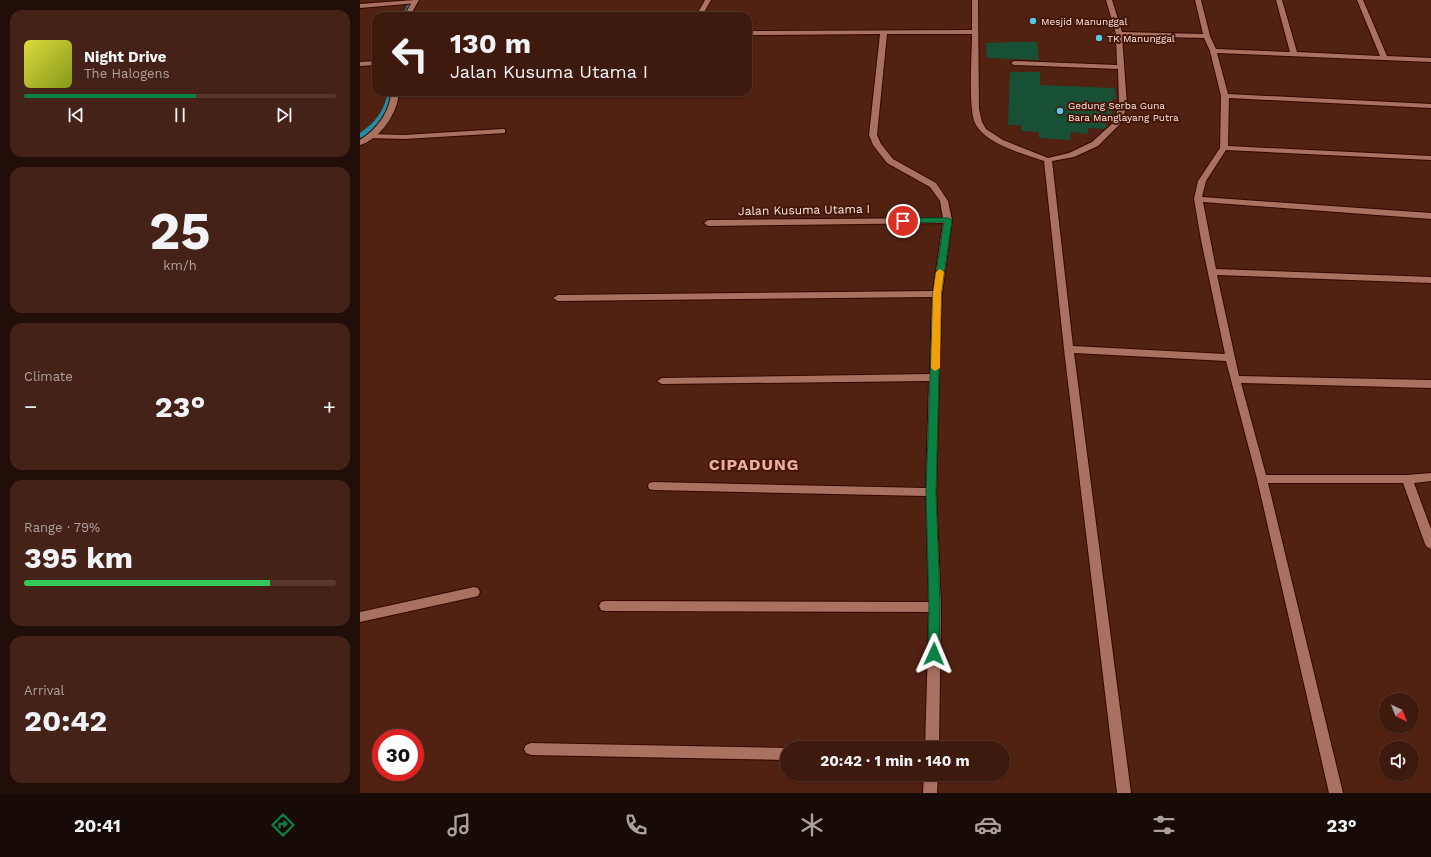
<!DOCTYPE html>
<html lang="en">
<head>
<meta charset="utf-8">
<style>
	body { margin:0; font-family:"Work Sans",sans-serif; background:#442217; color:#f1f3f6; height:100vh; display:flex; flex-direction:column; font-size:15px; white-space:nowrap }
	* { box-sizing:border-box; margin:0 }
	p { font-size:13px; color:#ada09e }
	.icon { flex:none; width:22px; height:22px; fill:none; stroke:currentColor; stroke-width:2; stroke-linecap:round; stroke-linejoin:round }
	.map { position:relative; flex:1; overflow:hidden }
	.side { display:flex; flex-direction:column; gap:10px; padding:10px; background:#220e08; width:360px }
	.side>* { flex:none }
	.guide { position:absolute; left:12px; top:12px; width:380px; height:84px; border-radius:12px; box-shadow:0 1px 3px #0004,0 0 0 1px #56382e; background:#3d190e; color:#f1f3f6; overflow:hidden }
	.needle { width:26px; rotate:137deg }
	.tools { position:absolute; left:1019px; top:693px; display:grid; gap:8px }
	.tools a { display:grid; place-items:center; width:40px; height:40px; border-radius:50%; background:#3d190e; box-shadow:0 1px 3px #0004,0 0 0 1px #56382e; font-size:20px }
	.speed { position:absolute; left:12px; top:729px; display:flex; gap:8px; font-size:20px; font-weight:700; text-align:center }
	.speed>* { display:grid; place-content:center; width:52px; height:52px; border-radius:50%; background:#3d190e; box-shadow:0 1px 3px #0004,0 0 0 1px #56382e; line-height:1 }
	.speed .limit { border:6px solid #d22; background:#fff; color:#111 }
	.pin { position:absolute; display:grid; place-items:center; width:34px; height:34px; color:#fff; margin:-17px; border:2px solid #fff; border-radius:50%; box-shadow:0 1px 4px #0007 }
	.me { position:absolute; width:44px; margin:-22px; rotate:1deg; stroke-linejoin:round; filter:drop-shadow(0 0 3px #0008) }
	.turn { display:flex; align-items:center; gap:14px; height:84px; padding:0 12px; font-size:18px }
	.turn .icon { width:52px; height:52px; stroke-width:2.5 }
	.turn b { display:block; font-size:28px; line-height:34px }
	.big { font-size:30px; font-weight:700; line-height:1.1 }
	.side .widget { flex:1; display:flex; flex-direction:column; justify-content:center; gap:6px; min-width:0; padding:0 14px; border-radius:12px; background:#442217 }
	.side .dial { align-items:center; gap:0 }
	.dial b { font-size:52px; line-height:1 }
	.song { display:flex; align-items:center; gap:12px }
	.cover { width:48px; height:48px; border-radius:6px; background:linear-gradient(135deg,hsl(60 70% 55%),hsl(70 70% 35%)) }
	.played { height:4px; border-radius:2px; background:linear-gradient(90deg,#0b8043 55%,#56382e 55%) }
	.keys { display:flex; justify-content:space-around; direction:ltr }
	.heat { display:flex; justify-content:space-between; align-items:center; font-size:22px; direction:ltr }
	.charge { height:6px; border-radius:3px; background:linear-gradient(90deg,#34c759 79%,#56382e 0) }
	.trip { position:absolute; left:420px; top:741px; width:230px; height:40px; border-radius:20px; background:#3d190e; box-shadow:0 1px 3px #0004,0 0 0 1px #56382e; font-weight:700; line-height:40px; text-align:center }
	.dock { display:flex; height:64px; justify-content:space-around; align-items:center; background:#180a06; color:#ada09e }
	.dock .icon { width:28px; height:28px }
	.dock .active { color:#0b8043 }
	.dock b { font-size:18px; color:#f1f3f6 }
	main { display:flex; flex:1; min-height:0 }
	.map>svg:first-child { display:block }
	.green { fill:#175034 }
	.lines { fill:none; stroke-linecap:round; stroke-linejoin:round }
	.stream { fill:#1f8ea8; fill-rule:evenodd }
	.service-casing { stroke:#340700; stroke-width:2 }
	.minor-casing { stroke:#340700; stroke-width:2 }
	.tertiary-casing { stroke:#340700; stroke-width:2 }
	.service { fill:#a87160; fill-rule:evenodd }
	.minor { fill:#a87160; fill-rule:evenodd }
	.tertiary { fill:#a87160; fill-rule:evenodd }
	.route { fill:#0b8043; stroke:#07532c }
	.slow { fill:#f59e0b }
	.poi-dot { fill:#5ac8e5; stroke:#451708; stroke-width:1.5 }
	.labels { text-anchor:middle; stroke-width:4; stroke-linejoin:round; paint-order:stroke }
	.far-poi-label { font-size:10px; fill:#fce9e3; stroke:#451708; text-anchor:start }
	.street-label { font-size:12px; fill:#fce9e3; stroke:#451708 }
	.district-label { font-size:16px; font-weight:bold; letter-spacing:1px; fill:#ebb09d; stroke:#451708 }
</style>
</head>
<body>
<main>
<section class="side">
<div class="widget">
<div class="song"><i class="cover"></i><div><b>Night Drive</b><p>The Halogens</p></div></div>
<div class="played"></div>
<div class="keys"><svg class="icon" aria-label="previous" viewBox="0 0 24 24"><path d="M18 5L8 12l10 7zM5 5v14"/></svg><svg class="icon" aria-label="pause" viewBox="0 0 24 24"><path d="M8 5v14M16 5v14"/></svg><svg class="icon" aria-label="next" viewBox="0 0 24 24"><path d="M6 5l10 7-10 7zM19 5v14"/></svg></div>
</div>
<div class="widget dial"><b>25</b><p>km/h</p></div>
<div class="widget"><p>Climate</p>
<div class="heat"><a>−</a><b class="big">23°</b><a>+</a></div>
</div>
<div class="widget"><p>Range · 79%</p><b class="big">395 km</b><div class="charge"></div></div>
<div class="widget"><p>Arrival</p><b class="big">20:42</b></div>
</section>
<div class="map">
<svg width="1071" height="793" viewBox="0 0 1071 793">
	<rect width="100%" height="100%" fill="#512112"/>
	<g class="green">
		<path d="M658 42H677L679 60 627 58 626 43Z"/>
		<path d="M650 72H680V85L755 88 756 99H752V123H746V129L728 128V134L711 132 710 140 679 138V132L661 131V125H648Z"/>
	</g>
	<g class="lines">
		<g class="stream">
			<path d="M51 2 54 4 48 16H42L48 4Z"/>
			<path d="M28 92H34C32 111 19 132 0 138V133C15 123 25 110 28 92Z"/>
		</g>
		<defs>
			<path id="service" d="M16 61V65L0 66V62Z"/>
			<g id="minor">
				<path d="M55 0 57 1V3L0 8V4Z"/>
				<path d="M345 0H351L342 16H336Z"/>
				<path d="M612 0H618L619 109 622 122 626 129 643 140 688 158 709 153 732 142 754 122 759 105 758 69 654 65 651 63 654 61 757 65 756 34 746 0H752L762 32 843 34 835 0H841L850 36 856 49 930 52 916 0H922L937 52 1020 56 997 0H1003L1027 56 1071 58V62L857 53 868 94 1071 104V108L869 98 868 146 1071 156V160L866 150 846 181 842 197 1071 213V219L843 202 856 269 1071 277V283L857 275 879 376 1071 380V388L881 383 906 475H1047L1071 473V481L1054 483 1071 529V549L1067 547 1065 544 1043 483H908L983 793H969L897 479 866 361 714 353 771 793H757L704 349 684 161C664 154 625 144 615 123 608 109 612 53 612 34H527L517 135 521 144 533 159 576 183 588 201 592 220 582 294 579 378 576 492 581 607 579 748H565L569 612 245 611 241 610 239 606 241 602 245 601 569 602 566 496 293 490 289 489 288 486 289 483 293 482 566 488 569 381 302 384 297 381 302 378 570 374 572 297 198 301 193 298 198 295 573 291 583 223 348 226 344 223 348 220 583 218 580 201 570 187 527 163 513 145 509 135 520 34 388 35V31L612 30ZM762 36 844 38 850 51 861 96 860 148 838 181 834 199 841 240 865 354 713 346 692 161 714 157 738 146 761 123 767 105Z"/>
				<path d="M142 129H145V133L44 139 10 138 6 136 10 134 44 135Z"/>
				<path d="M114 587 118 588 120 592 118 596 114 597 0 622V612Z"/>
				<path d="M171 743 427 748H428L427 760 171 755 166 753 164 749 166 745Z"/>
				<path d="M564 774H578L577 793H563Z"/>
			</g>
			<g id="tertiary">
				<path d="M53 0H59L50 16H44Z"/>
				<path d="M31 92H39C38 112 21 139 0 145V140C17 129 30 112 31 92Z"/>
			</g>
		</defs>
		<use href="#service" class="service-casing"/>
		<use href="#minor" class="minor-casing"/>
		<use href="#tertiary" class="tertiary-casing"/>
		<use href="#service" class="service"/>
		<use href="#minor" class="minor"/>
		<use href="#tertiary" class="tertiary"/>
	</g>
	<path class="route" d="M588 218 592 220 581 294 576 492 580 607 579 654 578 658 574 659 570 658 568 654 569 607 566 492 573 294 584 222 543 223 539 221 543 218Z"/>
	<path class="slow" d="M580 269 584 272 581 294 580 368 575 371 571 368 573 294 576 272Z"/>
	<g class="poi-dot">
		<circle cx="673" cy="21" r="4"/>
		<circle cx="739" cy="38" r="4"/>
		<circle cx="700" cy="111" r="4"/>
	</g>
	<g class="labels">
		<g class="far-poi-label">
			<text x="681" y="25">Mesjid Manunggal</text>
			<text x="747" y="42">TK Manunggal</text>
			<text x="708" y="109">Gedung Serba Guna<tspan x="708" dy="12">Bara Manglayang Putra</tspan></text>
		</g>
		<g class="street-label">
			<text transform="translate(444 210) rotate(-1)" y="4">Jalan Kusuma Utama I</text>
		</g>
		<g class="district-label">
			<text x="394" y="470">CIPADUNG</text>
		</g>
	</g>
</svg>
<div class="tools">
<a><svg class="needle" viewBox="-14 -14 28 28"><path d="M0-13l5 13h-10z" fill="#e53935"/><path d="M0 13l5-13h-10z" fill="#ada09e"/></svg></a>
<a><svg class="icon" aria-label="sound" viewBox="0 0 24 24"><path d="M4 9h4l5-4v14l-5-4H4zM17 9q2 3 0 6"/></svg></a>
</div>
<div class="speed"><div class="limit">30</div></div>
<div class="pin" style="left:543px;top:221px;background:#d93025"><svg class="icon" aria-label="arrive" viewBox="0 0 24 24"><path d="M6 21V4h12l-3 4 3 4H6"/></svg></div>
<svg class="me" style="left:574px;top:654px" viewBox="-20 -20 40 40"><path d="M0-17L14 15 0 8-14 15z" fill="#0b8043" stroke="#fff" stroke-width="4"/></svg>
<div class="trip">20:42 · 1 min · 140 m</div>
<div class="guide">
<div class="turn"><svg class="icon" aria-label="left" viewBox="0 0 24 24"><path d="M17 20v-9H6M10 6l-5 5 5 5"/></svg><div><b>130 m</b>Jalan Kusuma Utama I</div></div>
</div>
</div>
</main>
<nav class="dock">
<b>20:41</b>
<svg class="icon active" aria-label="directions" viewBox="0 0 24 24"><path d="M12 3l9 9-9 9-9-9zM9 14v-3h6M13 9l2 2-2 2"/></svg>
<svg class="icon" aria-label="music" viewBox="0 0 24 24"><path d="M9 18V5l10-2v13"/><circle cx="6" cy="18" r="3"/><circle cx="16" cy="16" r="3"/></svg>
<svg class="icon" aria-label="phone" viewBox="0 0 24 24"><path d="M5 4h4l2 5-3 2q2 4 5 5l2-3 5 2v4C11 20 4 13 5 4z"/></svg>
<svg class="icon" aria-label="climate" viewBox="0 0 24 24"><path d="M12 3v18M4 7l16 10M4 17L20 7"/></svg>
<svg class="icon" aria-label="car" viewBox="0 0 24 24"><path d="M5 17H2v-5l4-1 3-4h7l3 4 3 1v5h-3M9 17h6M6 11h13"/><circle cx="7" cy="17" r="2"/><circle cx="17" cy="17" r="2"/></svg>
<svg class="icon" aria-label="filters" viewBox="0 0 24 24"><path d="M4 7h16M4 17h16"/><circle cx="9" cy="7" r="2"/><circle cx="15" cy="17" r="2"/></svg>
<b>23°</b>
</nav>
</body>
</html>
